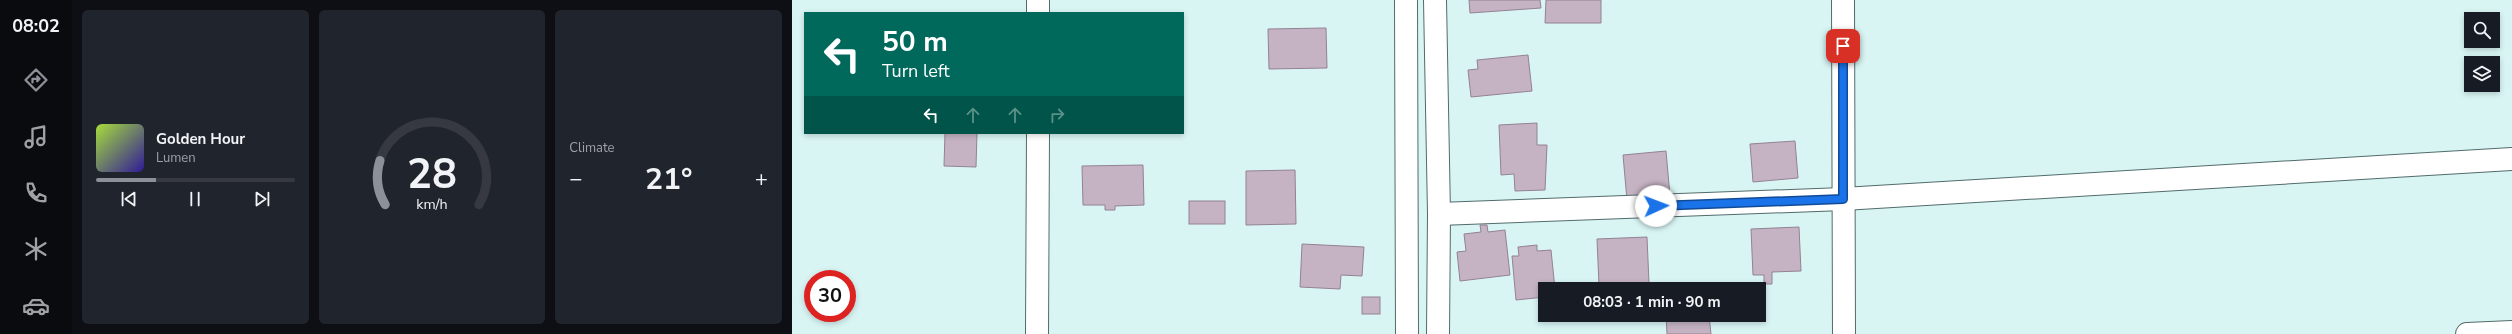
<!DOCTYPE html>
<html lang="en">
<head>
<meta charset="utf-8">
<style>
	body { margin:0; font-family:"Nunito Sans",sans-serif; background:#20242c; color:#f1f3f6; height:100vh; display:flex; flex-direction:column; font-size:15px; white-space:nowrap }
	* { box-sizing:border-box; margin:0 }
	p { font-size:13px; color:#9ea1a6 }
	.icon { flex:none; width:22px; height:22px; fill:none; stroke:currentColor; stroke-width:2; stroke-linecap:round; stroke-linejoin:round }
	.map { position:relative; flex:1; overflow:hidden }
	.drawer { display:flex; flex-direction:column; gap:10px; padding:10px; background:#0d0f14; width:720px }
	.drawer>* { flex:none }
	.banner { position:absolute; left:12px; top:12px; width:380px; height:122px; border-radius:0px; box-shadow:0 2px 6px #0003; background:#00695c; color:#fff; overflow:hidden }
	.controls { position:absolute; left:1672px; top:12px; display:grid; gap:8px }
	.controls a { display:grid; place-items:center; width:36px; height:36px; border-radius:0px; background:#171b24; box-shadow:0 2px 6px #0003; font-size:20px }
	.speed { position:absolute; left:12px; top:270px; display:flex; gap:8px; font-size:20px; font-weight:700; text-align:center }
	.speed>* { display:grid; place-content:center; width:52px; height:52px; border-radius:50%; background:#171b24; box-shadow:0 2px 6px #0003; line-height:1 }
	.speed .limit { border:6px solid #d22; background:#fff; color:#111 }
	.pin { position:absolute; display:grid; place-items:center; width:34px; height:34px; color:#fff; margin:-17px; border-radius:8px; box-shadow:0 2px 6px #0006 }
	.me { position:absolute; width:44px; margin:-22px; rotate:88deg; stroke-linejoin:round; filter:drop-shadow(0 0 3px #0008) }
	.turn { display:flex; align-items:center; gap:14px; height:84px; padding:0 12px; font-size:18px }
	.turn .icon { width:52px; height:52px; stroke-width:2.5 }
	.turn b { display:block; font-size:28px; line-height:34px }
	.lanes { display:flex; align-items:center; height:38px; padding:0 12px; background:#0003; justify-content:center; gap:20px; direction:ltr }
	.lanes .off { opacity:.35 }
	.big { font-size:30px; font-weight:700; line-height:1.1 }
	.drawer .widget { flex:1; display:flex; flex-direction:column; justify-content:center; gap:6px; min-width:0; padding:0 14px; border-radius:6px; background:#20242c }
	.drawer .dial { align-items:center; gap:0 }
	.dial svg { height:104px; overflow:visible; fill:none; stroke:#363941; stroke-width:7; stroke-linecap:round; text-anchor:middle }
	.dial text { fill:#f1f3f6; stroke:none }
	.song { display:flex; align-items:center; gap:12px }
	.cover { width:48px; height:48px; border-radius:6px; background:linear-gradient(135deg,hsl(80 70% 55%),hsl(250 70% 35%)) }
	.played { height:4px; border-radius:2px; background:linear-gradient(90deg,#8c9099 30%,#363941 30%) }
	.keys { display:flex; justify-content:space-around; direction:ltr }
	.heat { display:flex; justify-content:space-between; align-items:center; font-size:22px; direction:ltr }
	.drawer .tiles { flex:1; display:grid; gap:10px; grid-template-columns:repeat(3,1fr) }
	.trip { position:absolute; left:746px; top:282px; width:228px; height:40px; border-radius:0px; background:#171b24; box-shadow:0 2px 6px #0003; font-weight:700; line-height:40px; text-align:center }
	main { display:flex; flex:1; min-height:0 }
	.tab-bar { display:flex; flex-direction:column; width:72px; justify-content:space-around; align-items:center; background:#090b0e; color:#9ea1a6 }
	.tab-bar .icon { width:28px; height:28px }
	.tab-bar .active { color:#8c9099 }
	.tab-bar b { font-size:18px; color:#f1f3f6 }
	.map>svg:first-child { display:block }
	.building { fill:#c5b3c3; stroke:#938292 }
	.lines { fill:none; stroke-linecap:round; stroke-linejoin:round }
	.minor-casing { stroke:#526b6b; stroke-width:24 }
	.minor { stroke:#fff; stroke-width:22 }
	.route-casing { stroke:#114b97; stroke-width:10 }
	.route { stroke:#1a73e8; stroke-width:7 }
</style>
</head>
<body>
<main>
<nav class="tab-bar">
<b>08:02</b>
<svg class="icon active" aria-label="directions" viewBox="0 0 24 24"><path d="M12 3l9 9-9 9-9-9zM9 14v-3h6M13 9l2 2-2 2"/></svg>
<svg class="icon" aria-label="music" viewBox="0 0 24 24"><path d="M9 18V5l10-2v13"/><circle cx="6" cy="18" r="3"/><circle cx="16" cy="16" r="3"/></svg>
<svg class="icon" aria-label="phone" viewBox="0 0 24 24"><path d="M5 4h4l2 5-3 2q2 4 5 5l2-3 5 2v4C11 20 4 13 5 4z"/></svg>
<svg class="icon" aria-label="climate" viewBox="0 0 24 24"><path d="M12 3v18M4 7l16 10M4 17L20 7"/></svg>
<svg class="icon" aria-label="car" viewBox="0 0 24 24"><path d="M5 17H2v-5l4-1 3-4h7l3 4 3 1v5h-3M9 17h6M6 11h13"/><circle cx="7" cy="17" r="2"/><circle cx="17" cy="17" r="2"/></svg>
</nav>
<section class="drawer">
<div class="tiles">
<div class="widget">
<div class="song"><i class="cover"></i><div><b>Golden Hour</b><p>Lumen</p></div></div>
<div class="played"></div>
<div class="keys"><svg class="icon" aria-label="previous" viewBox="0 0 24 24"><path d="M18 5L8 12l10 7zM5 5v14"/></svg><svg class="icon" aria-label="pause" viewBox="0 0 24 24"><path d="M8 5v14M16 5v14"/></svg><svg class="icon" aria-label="next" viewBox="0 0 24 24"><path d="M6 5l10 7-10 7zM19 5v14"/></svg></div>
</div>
<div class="widget dial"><svg viewBox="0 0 100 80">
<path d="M14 69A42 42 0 1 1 86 69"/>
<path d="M14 69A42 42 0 0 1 10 35" stroke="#8c9099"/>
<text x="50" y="56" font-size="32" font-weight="700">28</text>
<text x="50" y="72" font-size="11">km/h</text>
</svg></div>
<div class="widget"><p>Climate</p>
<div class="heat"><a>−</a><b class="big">21°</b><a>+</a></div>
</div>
</div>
</section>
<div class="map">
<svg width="1720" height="334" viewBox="0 0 1720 334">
	<rect width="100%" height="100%" fill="#d8f5f4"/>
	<g class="building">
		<path d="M677 0H748L749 8 678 13Z"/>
		<path d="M754 0H809V23H753Z"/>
		<path d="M534 28 535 68 477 69 476 29Z"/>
		<path d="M736 55 740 91 679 97 676 70 686 69 685 60Z"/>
		<path d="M745 123V145H755L753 190 723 191 722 174 709 175 707 125Z"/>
		<path d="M153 133H185L184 167 152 166Z"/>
		<path d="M1003 141 1006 178 961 182 958 144Z"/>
		<path d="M874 151 878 196 835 200 831 155Z"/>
		<path d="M351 165 352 205 323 206V210H313V205H291L290 166Z"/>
		<path d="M503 170 504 224 454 225V171Z"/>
		<rect x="397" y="201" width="36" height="23"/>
		<path d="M688 225H695L696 232 713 230 718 275 668 281 665 252 674 251 672 234 689 232Z"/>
		<path d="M1007 227 1009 271 980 272V284H972V275H961L959 229Z"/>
		<path d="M855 237 857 283 807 285 805 239Z"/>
		<path d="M510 244 572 247 570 276 549 275 548 289 508 287Z"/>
		<path d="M745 245V251L759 250 763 289H753V297L724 300 720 256H727L726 247Z"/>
		<rect x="570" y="297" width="18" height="17"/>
		<path d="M874 315H917L919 334H875Z"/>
	</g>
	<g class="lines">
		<defs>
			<g id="minor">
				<path d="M614 0 615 334"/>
				<path d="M643 0 647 214 646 334"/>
				<path d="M1051 0 1052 334"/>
				<path d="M246 13V0"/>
				<path d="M647 214 1051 199 1720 159"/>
				<path d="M245 334 246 133"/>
				<path d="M1675 334 1720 332"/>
			</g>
		</defs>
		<use href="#minor" class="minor-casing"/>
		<use href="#minor" class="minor"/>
	</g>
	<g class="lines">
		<defs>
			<path id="route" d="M864 206 1051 199V46"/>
		</defs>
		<use href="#route" class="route-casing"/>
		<use href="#route" class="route"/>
	</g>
</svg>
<div class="controls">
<a><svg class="icon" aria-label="search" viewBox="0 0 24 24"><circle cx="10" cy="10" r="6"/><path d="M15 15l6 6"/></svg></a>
<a><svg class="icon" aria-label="layers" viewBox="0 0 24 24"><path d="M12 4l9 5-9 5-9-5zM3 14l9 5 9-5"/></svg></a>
</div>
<div class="speed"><div class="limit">30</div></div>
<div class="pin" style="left:1051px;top:46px;background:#d93025"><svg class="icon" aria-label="arrive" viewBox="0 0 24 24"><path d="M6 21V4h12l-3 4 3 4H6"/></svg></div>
<svg class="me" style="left:864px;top:206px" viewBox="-20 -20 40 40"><circle r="19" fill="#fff"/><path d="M0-13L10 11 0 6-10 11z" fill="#1a73e8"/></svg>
<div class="trip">08:03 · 1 min · 90 m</div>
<div class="banner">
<div class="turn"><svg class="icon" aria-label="left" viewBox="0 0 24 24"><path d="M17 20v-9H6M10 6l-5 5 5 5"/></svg><div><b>50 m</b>Turn left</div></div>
<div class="lanes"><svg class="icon" aria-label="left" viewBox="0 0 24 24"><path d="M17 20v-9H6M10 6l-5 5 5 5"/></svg><svg class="icon off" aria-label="ahead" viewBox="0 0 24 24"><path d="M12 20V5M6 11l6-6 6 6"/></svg><svg class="icon off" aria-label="ahead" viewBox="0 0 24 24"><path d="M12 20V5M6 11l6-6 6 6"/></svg><svg class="icon off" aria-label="right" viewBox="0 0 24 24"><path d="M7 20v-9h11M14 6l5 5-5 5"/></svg></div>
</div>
</div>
</main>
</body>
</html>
